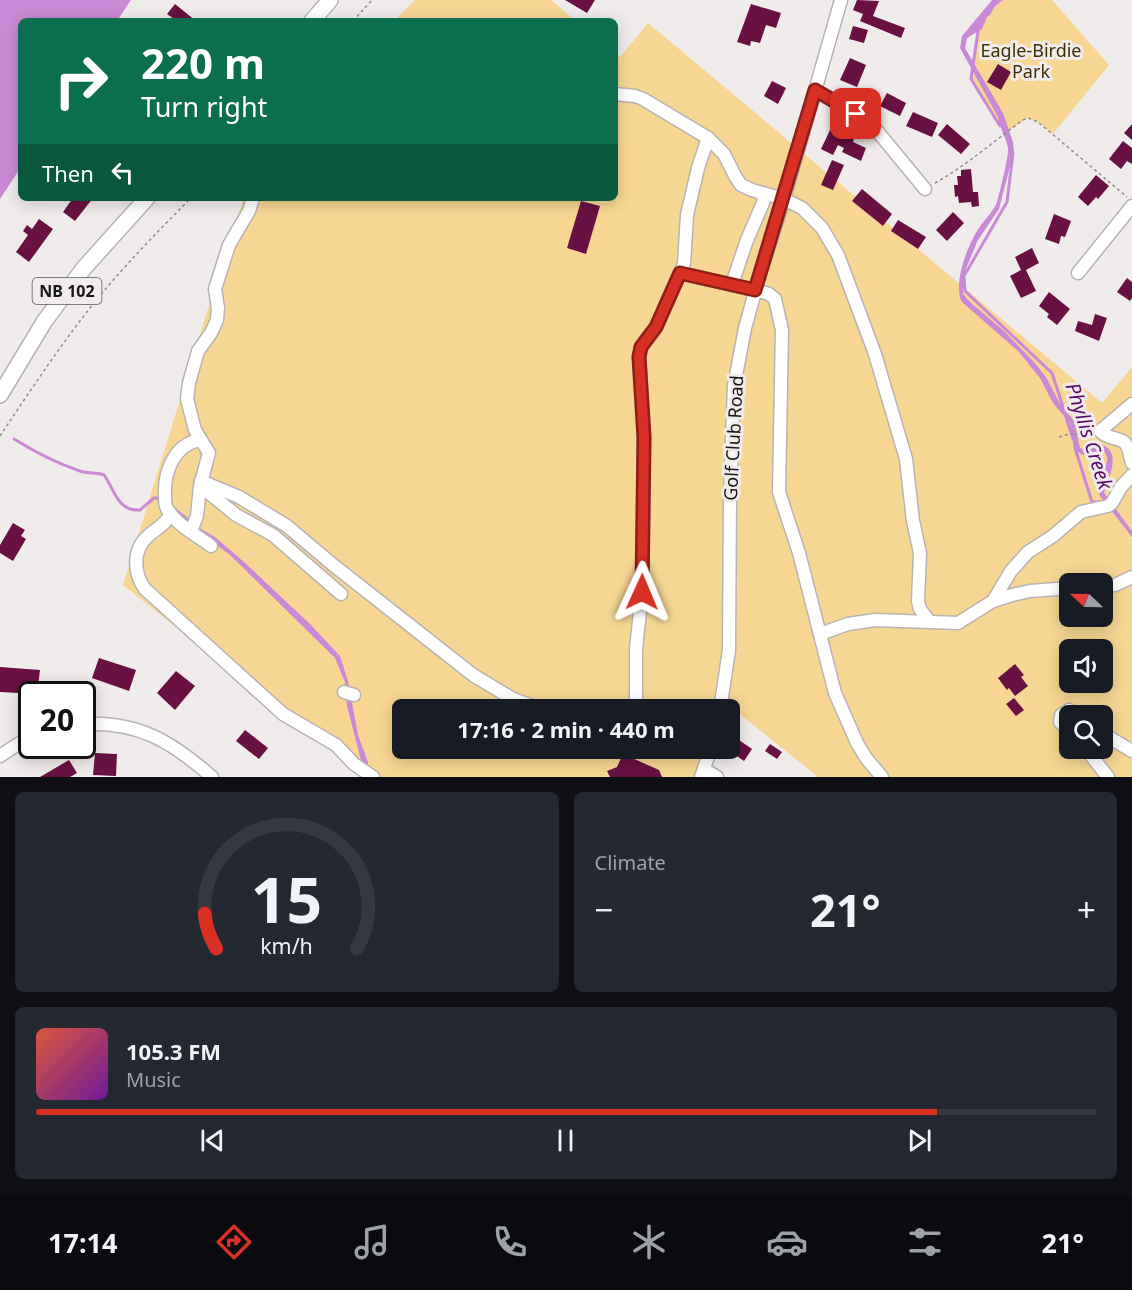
<!DOCTYPE html>
<html lang="en">
<head>
<meta charset="utf-8">
<style>
	body { margin:0; font-family:"Noto Sans",sans-serif; background:#242831; color:#f1f3f6; height:100vh; display:flex; flex-direction:column; font-size:22px; white-space:nowrap }
	* { box-sizing:border-box; margin:0 }
	p { font-size:20px; color:#9ea1a6 }
	.icon { flex:none; width:33px; height:33px; fill:none; stroke:currentColor; stroke-width:2; stroke-linecap:round; stroke-linejoin:round }
	.map { position:relative; height:777px; overflow:hidden }
	.details { display:flex; flex-direction:column; gap:15px; padding:15px; background:#0d0f14; flex:1 }
	.details>* { flex:none }
	.top-card { position:absolute; left:18px; top:18px; width:600px; height:183px; border-radius:9px; box-shadow:0 3px 15px #0003; background:#0b6e4f; color:#fff; overflow:hidden }
	.needle { width:39px; rotate:292deg }
	.tools { position:absolute; left:1059px; top:573px; display:grid; gap:12px }
	.tools a { display:grid; place-items:center; width:54px; height:54px; border-radius:9px; background:#171b24; box-shadow:0 3px 15px #0003; font-size:30px }
	.speed { position:absolute; left:18px; top:681px; display:flex; gap:12px; font-size:30px; font-weight:700; text-align:center }
	.speed>* { display:grid; place-content:center; width:78px; height:78px; border-radius:50%; background:#171b24; box-shadow:0 3px 15px #0003; line-height:1 }
	.speed .limit { border:3px solid #111; border-radius:9px; background:#fff; color:#111 }
	.pin { position:absolute; display:grid; place-items:center; width:51px; height:51px; color:#fff; margin:-26px; border-radius:12px; box-shadow:0 3px 9px #0006 }
	.me { position:absolute; width:66px; margin:-33px; rotate:1deg; stroke-linejoin:round; filter:drop-shadow(0 0 4px #0008) }
	.turn { display:flex; align-items:center; gap:21px; height:126px; padding:0 24px; font-size:27px }
	.turn .icon { width:78px; height:78px; stroke-width:2.5 }
	.turn b { display:block; font-size:42px; line-height:51px }
	.then { display:flex; align-items:center; height:57px; padding:0 24px; background:#0003; gap:12px; font-size:22px }
	.big { font-size:45px; font-weight:700; line-height:1.1 }
	.details .tile { flex:1; display:flex; flex-direction:column; justify-content:center; gap:9px; min-width:0; padding:0 21px; border-radius:9px; background:#242831 }
	.details .dial { align-items:center; gap:0 }
	.dial svg { height:156px; overflow:visible; fill:none; stroke:#363941; stroke-width:7; stroke-linecap:round; text-anchor:middle }
	.dial text { fill:#f1f3f6; stroke:none }
	.song { display:flex; align-items:center; gap:18px }
	.cover { width:72px; height:72px; border-radius:9px; background:linear-gradient(135deg,hsl(10 70% 55%),hsl(280 70% 35%)) }
	.played { height:6px; border-radius:3px; background:linear-gradient(90deg,#d93025 85%,#363941 85%) }
	.keys { display:flex; justify-content:space-around; direction:ltr }
	.heat { display:flex; justify-content:space-between; align-items:center; font-size:33px; direction:ltr }
	.details .tiles { flex:1; display:grid; gap:15px; grid-template-columns:1fr 1fr }
	.tile:last-child { grid-column:span 2 }
	.trip { position:absolute; left:392px; top:699px; width:348px; height:60px; border-radius:9px; background:#171b24; box-shadow:0 3px 15px #0003; font-weight:700; line-height:60px; text-align:center }
	.tabs { display:flex; height:96px; justify-content:space-around; align-items:center; background:#090b0e; color:#9ea1a6 }
	.tabs .icon { width:42px; height:42px }
	.tabs .selected { color:#d93025 }
	.tabs b { font-size:27px; color:#f1f3f6 }
	.map>svg:first-child { display:block }
	.green { fill:#f7d694; fill-rule:evenodd }
	.water { fill:#c989d6 }
	.lines { fill:none; stroke-linecap:round; stroke-linejoin:round }
	.stream { stroke:#c989d6; stroke-width:3 }
	.building { fill:#691143 }
	.minor-casing { stroke:#b8b3b3; stroke-width:15 }
	.major-casing { stroke:#b8b3b3; stroke-width:18 }
	.path { stroke:#8d8a8a; stroke-width:1.5; stroke-dasharray:3 3; stroke-linecap:butt }
	.minor { stroke:#fff; stroke-width:12 }
	.major { stroke:#fff; stroke-width:15 }
	.route-casing { stroke:#8d1f18; stroke-width:15 }
	.route { stroke:#d93025; stroke-width:10 }
	.labels { text-anchor:middle; stroke-width:6; stroke-linejoin:round; paint-order:stroke }
	.shield { fill:#f1ecec; stroke:#585656; stroke-width:1.5 }
	.shield-label { font-size:16px; font-weight:bold; fill:#161515 }
	.park-label { font-size:18px; fill:#423002; stroke:#f1ecec }
	.street-label { font-size:18px; fill:#161515; stroke:#f1ecec }
	.water-label { font-size:20px; font-style:italic; fill:#5c096c; stroke:#f1ecec }
</style>
</head>
<body>
<div class="map">
<svg width="1132" height="777" viewBox="0 0 1132 777">
	<rect width="100%" height="100%" fill="#f1ecec"/>
	<g class="green">
		<path d="M415 0H551L576 21H394Z"/>
		<path d="M999 0H1052L1109 65 1053 134 1038 122 1028 118 1005 133 971 79 978 31Z"/>
		<path d="M648 23 1102 403 1132 367V777H818L722 700 720 710H402V748L711 749 701 777H364L123 585 230 237 244 198H615V54L620 57ZM1070 584H1102V616H1070ZM1070 650H1102V682H1070ZM1070 716H1102V748H1070Z"/>
	</g>
	<g class="water">
		<path d="M0 0H131L117 21H21V167L0 199Z"/>
		<path d="M992 0H1003L990 10 982 29 967 38 965 48 1003 113 1013 142 1014 151 999 209 978 240 965 271 963 294 971 303 1004 331 1034 362 1046 377 1059 402 1074 421 1080 448 1086 450 1101 444C1123 453 1108 477 1104 493L1132 531V537L1100 496 1096 484 1097 477C1103 468 1113 462 1103 450L1083 455 1074 449 1070 423 1053 403 1040 378 1019 352 962 302C952 285 968 244 979 228 984 220 994 211 997 202 1000 192 1009 155 1008 148 1006 137 1000 129 998 117L960 48 962 36Z"/>
		<path d="M183 514 201 529 215 537 245 563 310 624 340 656 348 681 358 735 368 762 367 768H363L347 706 345 682 335 658 230 555 180 518Z"/>
	</g>
	<g class="lines">
		<g class="stream">
			<path d="M988 15 997 0"/>
			<path d="M978 31 971 79 1000 126"/>
			<path d="M1013 153 1007 202 964 276 965 291 1052 373 1063 407"/>
			<path d="M1066 417 1073 439"/>
			<path d="M14 439C35 452 56 463 80 471 88 474 96 472 104 475 114 488 117 512 140 510L154 498H159"/>
			<path d="M1075 448 1092 502H1101"/>
			<path d="M171 506 184 517"/>
		</g>
	</g>
	<g class="building">
		<path d="M565 0H595L587 13Z"/>
		<path d="M857 0 879 1 873 16 905 28 901 38 860 21 863 14 853 10Z"/>
		<path d="M175 4 196 21H172L174 19 167 14Z"/>
		<path d="M751 4 781 13 776 28 766 25 760 43 751 41 750 46 737 42Z"/>
		<path d="M853 26 868 30 864 43 849 39Z"/>
		<path d="M850 58 866 65 857 87 840 80Z"/>
		<path d="M998 64 1011 72 1001 90 987 82Z"/>
		<path d="M772 81 786 88 778 104 764 96Z"/>
		<path d="M887 93 906 103 900 116 880 106Z"/>
		<path d="M913 112 938 123 932 137 906 126Z"/>
		<path d="M947 124 970 144 961 154 938 135Z"/>
		<path d="M1132 124V140L1124 133Z"/>
		<path d="M831 128 854 139 853 142 866 148 861 161 842 152 844 148 838 145 833 155 821 149Z"/>
		<path d="M1123 141 1132 148V164L1127 161 1121 169 1109 159Z"/>
		<path d="M832 160 844 165 833 190 821 185Z"/>
		<path d="M971 169 973 192H978L979 206 972 207 971 202 959 203 958 196 955 197 954 185H958L957 176H961V170Z"/>
		<path d="M1096 175 1109 186 1098 199 1096 197 1088 206 1078 197Z"/>
		<path d="M862 189 892 214 883 226 852 201Z"/>
		<path d="M73 198H93L75 221 63 212Z"/>
		<path d="M581 201 600 206 586 254 567 248Z"/>
		<path d="M953 212 964 223 947 241 936 230Z"/>
		<path d="M1054 214 1071 221 1065 237 1061 236 1059 244 1045 239Z"/>
		<path d="M39 219 53 229 29 262 16 252 28 235 23 231 27 225 32 229Z"/>
		<path d="M898 220 926 237 918 249 891 231Z"/>
		<path d="M1032 248 1039 263 1026 270 1036 291 1021 298 1010 276 1021 270 1015 257Z"/>
		<path d="M1127 278 1132 282V298L1130 301 1117 292Z"/>
		<path d="M1049 292 1070 309 1057 325 1047 317 1049 314 1039 306Z"/>
		<path d="M1095 314 1107 318 1099 341 1075 331 1078 321 1092 325Z"/>
		<path d="M13 523 25 530 21 536 26 539 13 561 0 553V545Z"/>
		<path d="M99 658 136 670 129 691 92 678Z"/>
		<path d="M1015 664 1024 675 1021 677 1028 686 1015 696 1009 688 1007 690 998 678Z"/>
		<path d="M0 667 40 670 37 694 0 692Z"/>
		<path d="M176 671 195 686 175 710 157 693Z"/>
		<path d="M1014 698 1024 710 1016 716 1006 704Z"/>
		<path d="M245 730 268 748 259 759 236 741Z"/>
		<path d="M739 740 752 749 744 761 731 752Z"/>
		<path d="M770 744 782 752 777 759 765 751Z"/>
		<path d="M95 753 117 754 116 776 93 775Z"/>
		<path d="M623 754 659 770 662 777H610L607 771 617 767Z"/>
		<path d="M69 760 77 773 70 777H40Z"/>
	</g>
	<g class="lines">
		<defs>
			<g id="minor">
				<path d="M815 90 839 103 873 126 925 189"/>
				<path d="M615 94 635 96 643 99 708 138 724 154 735 176 741 185 752 190 784 199 802 208 822 228 838 255 875 354 906 459 913 521 920 553 918 601 920 609 929 621"/>
				<path d="M680 273 755 290 769 294 775 299 782 330 779 492 799 553 835 693 857 743 866 758 882 777"/>
				<path d="M1078 273 1132 206"/>
				<path d="M732 284 747 240 763 203 764 198 761 193"/>
				<path d="M1132 404 1100 431C1108 440 1121 437 1126 444 1129 449 1130 457 1132 463"/>
				<path d="M199 440C174 445 164 472 165 495 165 502 165 508 170 513 180 527 198 536 211 546"/>
				<path d="M201 481 239 497 287 526 332 564 473 675 513 699 543 710"/>
				<path d="M202 482 208 492 236 515 273 535 341 594"/>
				<path d="M170 514C166 525 155 529 147 537 132 551 134 574 145 589L283 714 336 745 354 764 373 777"/>
				<path d="M191 531 197 516 200 486 209 453 195 430 187 399 189 383 198 351 211 333 217 320 218 308 215 289 229 245 249 211 253 198"/>
				<path d="M1102 586 1115 585 1132 577"/>
				<path d="M993 601 1011 571 1028 552 1053 536 1081 512 1108 506 1112 503 1121 487 1132 475"/>
				<path d="M820 634 848 624 875 620 958 623 993 601 1012 595 1030 591 1070 588"/>
				<path d="M344 692 354 695"/>
				<path d="M636 710V649L642 592 644 437 639 357 641 347 656 327 684 264 687 215 698 168 708 138"/>
				<path d="M720 710 729 650 730 495 734 386 745 328 760 274 784 199 841 0"/>
				<path d="M82 724C138 721 171 741 212 777"/>
				<path d="M1070 732 1060 722 1061 715 1069 710 1079 716"/>
				<path d="M1102 733 1132 751"/>
				<path d="M1085 748 1108 777"/>
				<path d="M0 756 32 735"/>
				<path d="M704 769 717 777"/>
				<path d="M701 777 711 748"/>
			</g>
			<g id="major">
				<path d="M312 21 330 0"/>
				<path d="M0 395 44 322 84 268 147 198"/>
			</g>
		</defs>
		<use href="#minor" class="minor-casing"/>
		<use href="#major" class="major-casing"/>
		<g class="path">
			<path d="M353 21 372 0"/>
			<path d="M935 183C967 165 994 141 1023 120L1028 118 1038 122 1127 197"/>
			<path d="M0 436C32 388 65 338 102 293 130 260 160 229 191 198"/>
			<path d="M1059 437 1069 434 1090 433"/>
		</g>
		<use href="#minor" class="minor"/>
		<use href="#major" class="major"/>
	</g>
	<g class="lines">
		<defs>
			<path id="route" d="M642 592 644 437 639 357 641 347 656 327 680 273 755 290 815 90 856 114"/>
		</defs>
		<use href="#route" class="route-casing"/>
		<use href="#route" class="route"/>
	</g>
	<g class="labels">
		<rect class="shield" x="32.5" y="278" width="69" height="26" rx="4.5"/>
		<g class="shield-label">
			<text x="67" y="297">NB 102</text>
		</g>
		<g class="park-label">
			<text x="1031" y="57">Eagle-Birdie<tspan x="1031" dy="21">Park</tspan></text>
		</g>
		<g class="street-label">
			<text transform="translate(734 438) rotate(-87)" y="6">Golf Club Road</text>
		</g>
		<g class="water-label">
			<text transform="translate(1089 436) rotate(72)" y="7">Phyllis Creek</text>
		</g>
	</g>
</svg>
<div class="tools">
<a><svg class="needle" viewBox="-14 -14 28 28"><path d="M0-13l5 13h-10z" fill="#e53935"/><path d="M0 13l5-13h-10z" fill="#9ea1a6"/></svg></a>
<a><svg class="icon" aria-label="sound" viewBox="0 0 24 24"><path d="M4 9h4l5-4v14l-5-4H4zM17 9q2 3 0 6"/></svg></a>
<a><svg class="icon" aria-label="search" viewBox="0 0 24 24"><circle cx="10" cy="10" r="6"/><path d="M15 15l6 6"/></svg></a>
</div>
<div class="speed"><div class="limit">20</div></div>
<div class="pin" style="left:856px;top:114px;background:#d93025"><svg class="icon" aria-label="arrive" viewBox="0 0 24 24"><path d="M6 21V4h12l-3 4 3 4H6"/></svg></div>
<svg class="me" style="left:642px;top:592px" viewBox="-20 -20 40 40"><path d="M0-17L14 15 0 8-14 15z" fill="#d93025" stroke="#fff" stroke-width="4"/></svg>
<div class="trip">17:16 · 2 min · 440 m</div>
<div class="top-card">
<div class="turn"><svg class="icon" aria-label="right" viewBox="0 0 24 24"><path d="M7 20v-9h11M14 6l5 5-5 5"/></svg><div><b>220 m</b>Turn right</div></div>
<div class="then">Then<svg class="icon" aria-label="left" viewBox="0 0 24 24"><path d="M17 20v-9H6M10 6l-5 5 5 5"/></svg></div>
</div>
</div>
<section class="details">
<div class="tiles">
<div class="tile dial"><svg viewBox="0 0 100 80">
<path d="M14 69A42 42 0 1 1 86 69"/>
<path d="M14 69A42 42 0 0 1 8 51" stroke="#d93025"/>
<text x="50" y="56" font-size="32" font-weight="700">15</text>
<text x="50" y="72" font-size="11">km/h</text>
</svg></div>
<div class="tile"><p>Climate</p>
<div class="heat"><a>−</a><b class="big">21°</b><a>+</a></div>
</div>
<div class="tile">
<div class="song"><i class="cover"></i><div><b>105.3 FM</b><p>Music</p></div></div>
<div class="played"></div>
<div class="keys"><svg class="icon" aria-label="previous" viewBox="0 0 24 24"><path d="M18 5L8 12l10 7zM5 5v14"/></svg><svg class="icon" aria-label="pause" viewBox="0 0 24 24"><path d="M8 5v14M16 5v14"/></svg><svg class="icon" aria-label="next" viewBox="0 0 24 24"><path d="M6 5l10 7-10 7zM19 5v14"/></svg></div>
</div>
</div>
</section>
<nav class="tabs">
<b>17:14</b>
<svg class="icon selected" aria-label="directions" viewBox="0 0 24 24"><path d="M12 3l9 9-9 9-9-9zM9 14v-3h6M13 9l2 2-2 2"/></svg>
<svg class="icon" aria-label="music" viewBox="0 0 24 24"><path d="M9 18V5l10-2v13"/><circle cx="6" cy="18" r="3"/><circle cx="16" cy="16" r="3"/></svg>
<svg class="icon" aria-label="phone" viewBox="0 0 24 24"><path d="M5 4h4l2 5-3 2q2 4 5 5l2-3 5 2v4C11 20 4 13 5 4z"/></svg>
<svg class="icon" aria-label="climate" viewBox="0 0 24 24"><path d="M12 3v18M4 7l16 10M4 17L20 7"/></svg>
<svg class="icon" aria-label="car" viewBox="0 0 24 24"><path d="M5 17H2v-5l4-1 3-4h7l3 4 3 1v5h-3M9 17h6M6 11h13"/><circle cx="7" cy="17" r="2"/><circle cx="17" cy="17" r="2"/></svg>
<svg class="icon" aria-label="filters" viewBox="0 0 24 24"><path d="M4 7h16M4 17h16"/><circle cx="9" cy="7" r="2"/><circle cx="15" cy="17" r="2"/></svg>
<b>21°</b>
</nav>
</body>
</html>
